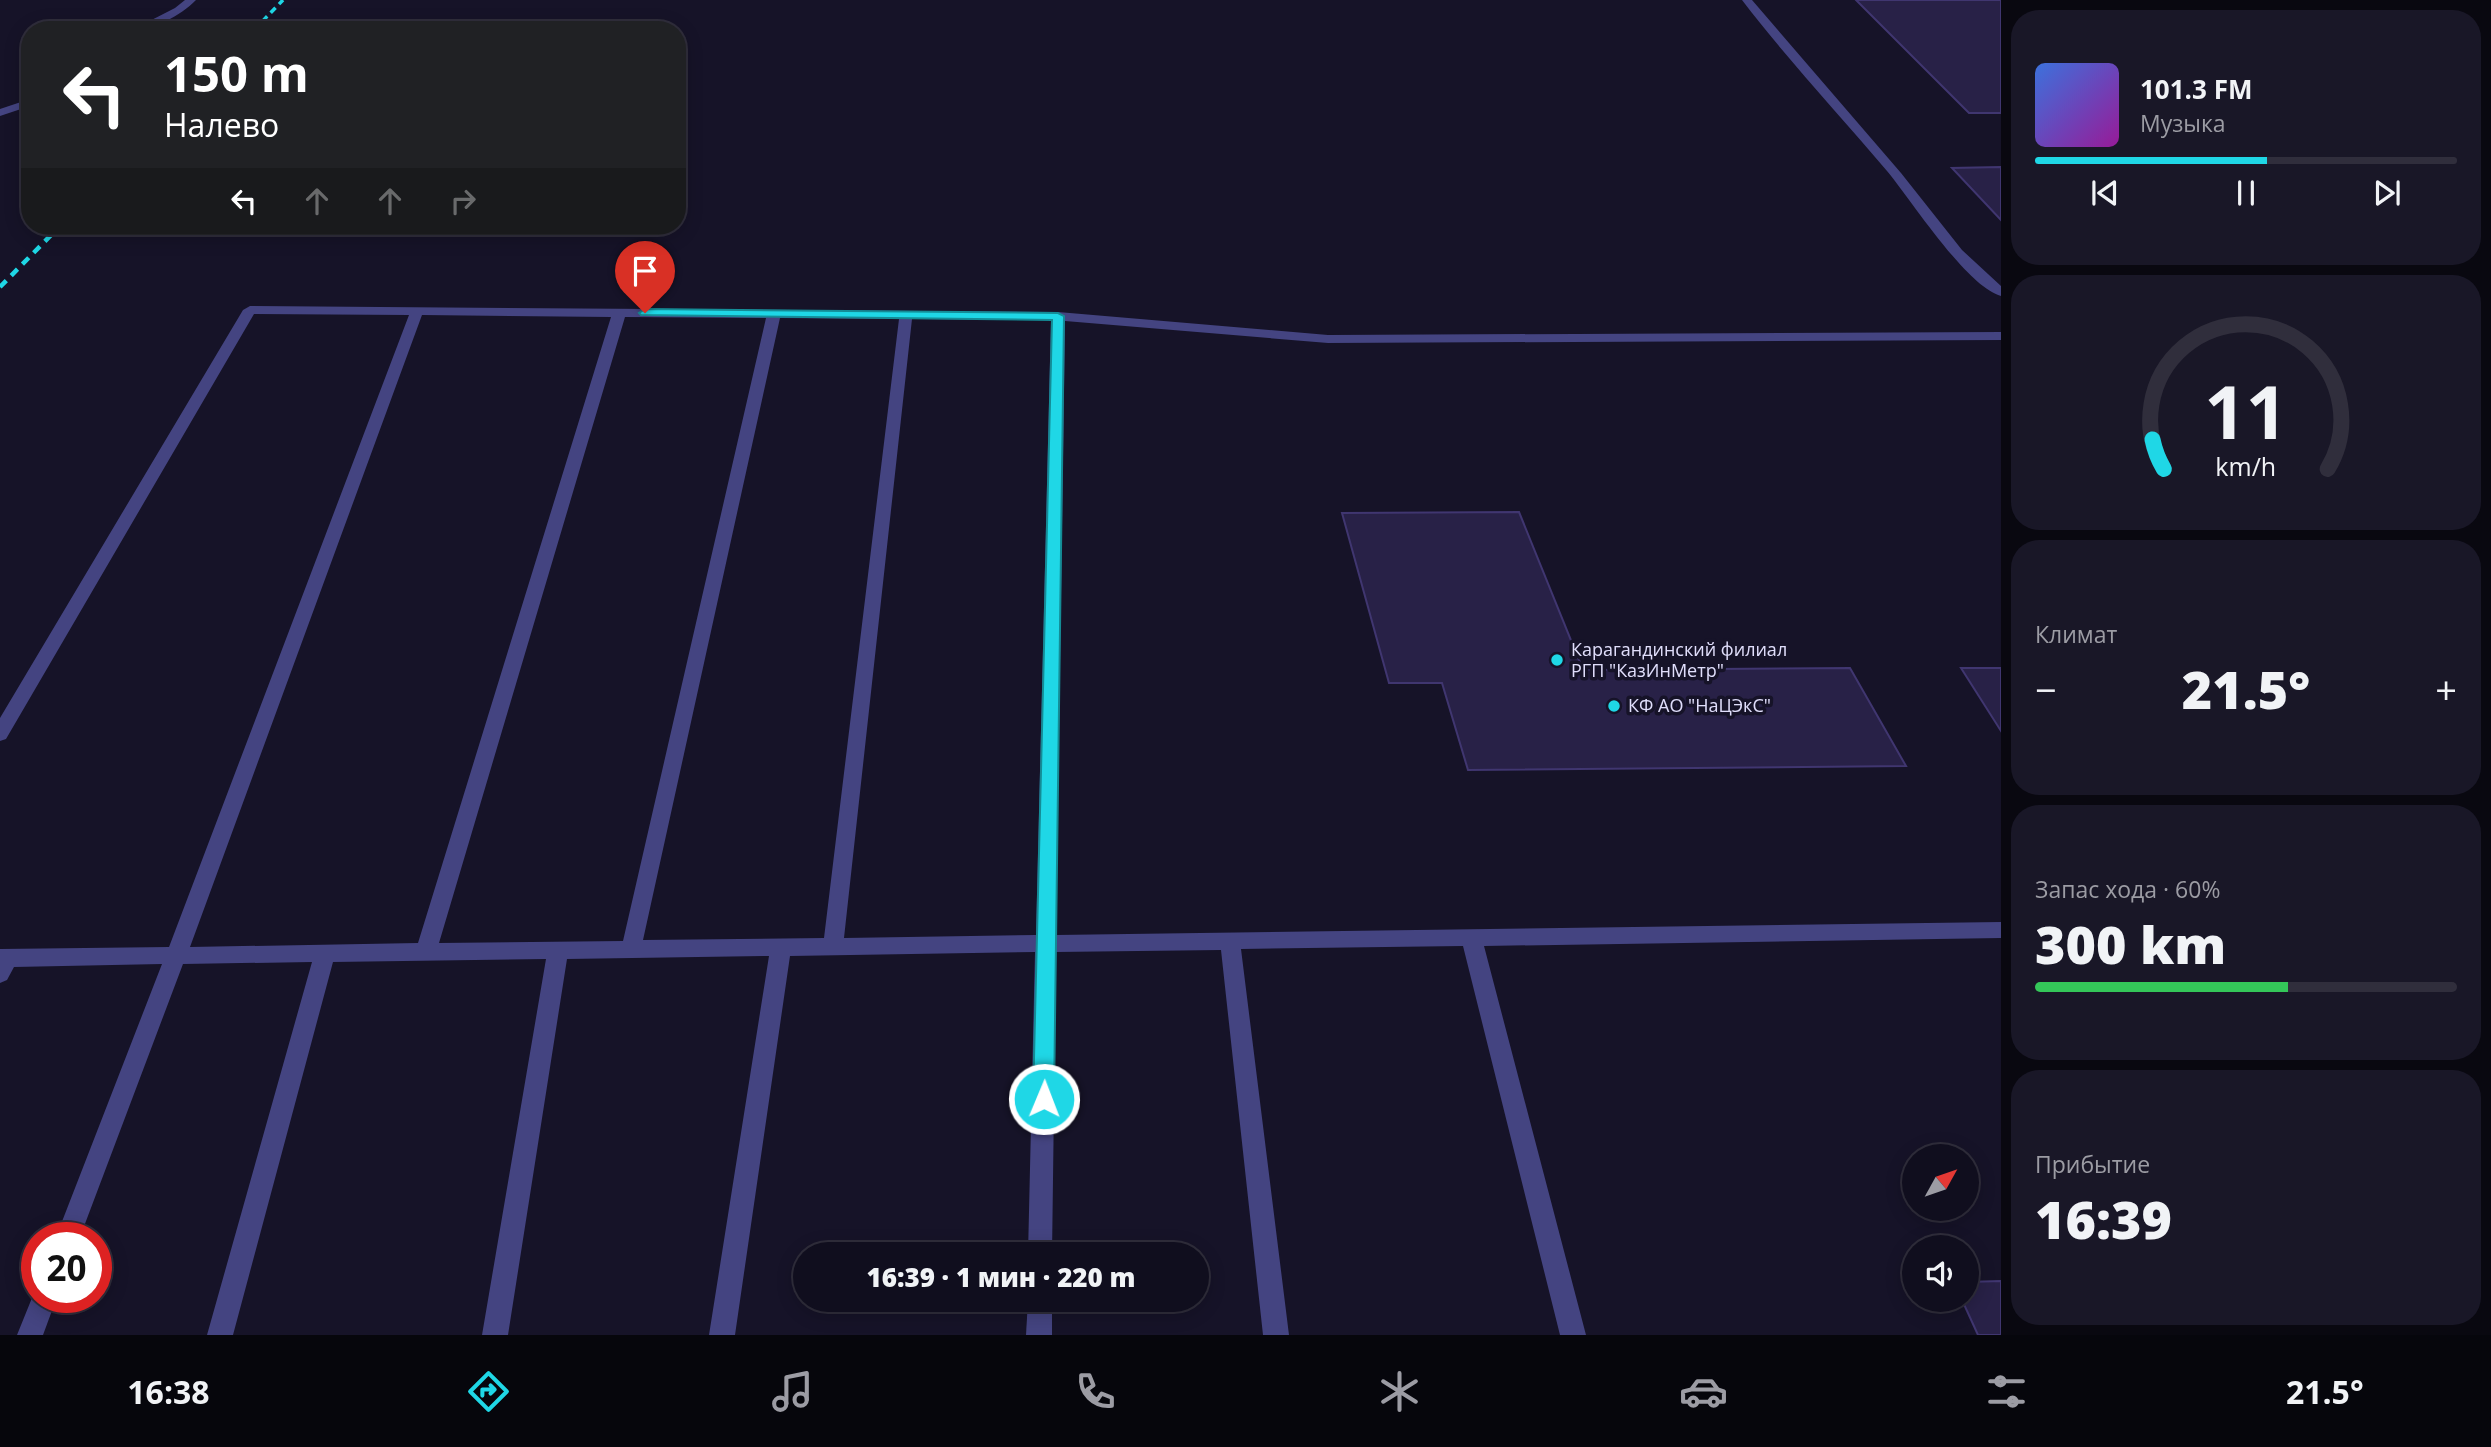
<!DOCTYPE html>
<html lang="ru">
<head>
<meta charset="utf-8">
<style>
	body { margin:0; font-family:"Open Sans",sans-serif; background:#191727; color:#f1f3f6; height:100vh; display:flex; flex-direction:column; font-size:26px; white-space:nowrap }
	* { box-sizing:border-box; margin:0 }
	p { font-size:23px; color:#9c9ca4 }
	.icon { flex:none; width:38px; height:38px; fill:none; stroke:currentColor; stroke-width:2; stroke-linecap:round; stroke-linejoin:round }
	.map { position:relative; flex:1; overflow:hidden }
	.side { display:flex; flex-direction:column; gap:10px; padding:10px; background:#090810; width:490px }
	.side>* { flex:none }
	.banner { position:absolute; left:21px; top:21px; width:665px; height:214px; border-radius:28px; box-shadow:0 4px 18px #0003,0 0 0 2px #302e3c; background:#202124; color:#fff; overflow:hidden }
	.needle { width:46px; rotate:50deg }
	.buttons { position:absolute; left:1902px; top:1144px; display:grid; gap:14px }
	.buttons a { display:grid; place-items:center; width:77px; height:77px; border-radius:50%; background:#100e1e; box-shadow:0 4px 18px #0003,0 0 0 2px #302e3c; font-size:35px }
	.speed { position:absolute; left:21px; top:1222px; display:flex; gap:14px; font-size:35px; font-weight:700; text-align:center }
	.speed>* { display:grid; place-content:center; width:91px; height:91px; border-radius:50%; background:#100e1e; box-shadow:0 4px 18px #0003,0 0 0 2px #302e3c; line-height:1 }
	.speed .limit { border:10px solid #d22; background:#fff; color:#111 }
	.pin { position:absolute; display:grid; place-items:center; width:60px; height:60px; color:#fff; margin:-72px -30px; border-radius:50% 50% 50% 0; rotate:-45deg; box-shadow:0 0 7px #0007 }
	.pin .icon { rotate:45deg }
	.me { position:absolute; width:77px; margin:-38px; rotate:1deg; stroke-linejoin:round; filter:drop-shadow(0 0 5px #0008) }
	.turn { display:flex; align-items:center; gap:24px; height:147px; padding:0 28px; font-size:32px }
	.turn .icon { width:91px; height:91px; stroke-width:2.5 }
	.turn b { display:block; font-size:49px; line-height:60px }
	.lanes { display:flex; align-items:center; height:66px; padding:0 28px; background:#0003; justify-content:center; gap:35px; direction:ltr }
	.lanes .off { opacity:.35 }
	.big { font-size:52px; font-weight:800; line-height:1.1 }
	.side .widget { flex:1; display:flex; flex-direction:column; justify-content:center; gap:10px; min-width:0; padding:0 24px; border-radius:28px; background:#191727 }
	.side .dial { align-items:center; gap:0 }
	.dial svg { height:182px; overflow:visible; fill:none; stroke:#302e3c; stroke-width:7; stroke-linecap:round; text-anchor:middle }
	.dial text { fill:#f1f3f6; stroke:none }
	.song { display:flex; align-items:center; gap:21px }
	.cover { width:84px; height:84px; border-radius:10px; background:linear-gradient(135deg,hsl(220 70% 55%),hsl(300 70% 35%)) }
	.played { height:7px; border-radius:4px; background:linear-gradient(90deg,#1fd7e6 55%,#302e3c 55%) }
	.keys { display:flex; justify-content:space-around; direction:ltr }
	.heat { display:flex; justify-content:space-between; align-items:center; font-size:38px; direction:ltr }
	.charge { height:10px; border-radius:5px; background:linear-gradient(90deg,#34c759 60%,#302e3c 0) }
	.trip { position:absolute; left:793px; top:1242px; width:416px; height:70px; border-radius:35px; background:#100e1e; box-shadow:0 4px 18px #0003,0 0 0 2px #302e3c; font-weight:800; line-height:70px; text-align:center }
	.dock { display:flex; height:112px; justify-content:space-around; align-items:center; background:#06060c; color:#9c9ca4 }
	.dock .icon { width:49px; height:49px }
	.dock .selected { color:#1fd7e6 }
	.dock b { font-size:32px; color:#f1f3f6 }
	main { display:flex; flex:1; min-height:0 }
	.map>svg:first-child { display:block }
	.building { fill:#282147; stroke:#403670; stroke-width:2 }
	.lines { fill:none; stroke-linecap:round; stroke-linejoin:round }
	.lane { fill:#444481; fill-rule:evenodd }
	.rail-far1 { stroke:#1fd7e6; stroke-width:3.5; stroke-dasharray:7 5; stroke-linecap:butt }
	.rail { stroke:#1fd7e6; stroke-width:4.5; stroke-dasharray:9 7; stroke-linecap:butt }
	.route { fill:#1fd7e6; stroke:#148c96; stroke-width:2 }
	.poi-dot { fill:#1fd7e6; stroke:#161328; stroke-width:2.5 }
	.labels { text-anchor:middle; stroke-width:7; stroke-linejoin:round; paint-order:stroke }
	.poi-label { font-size:18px; fill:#e0defb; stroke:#161328; text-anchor:start }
</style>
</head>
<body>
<main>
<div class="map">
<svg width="2001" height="1335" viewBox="0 0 2001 1335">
	<rect width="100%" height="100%" fill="#161328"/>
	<g class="building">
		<path d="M1856 0H2001V113H1969Z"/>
		<path d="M2001 167V220L1952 168Z"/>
		<path d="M1519 512 1583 670 1850 668 1906 766 1468 770 1442 683H1389L1342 513Z"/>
		<path d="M1961 668H2001V731Z"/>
		<path d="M2001 1281V1335H1978L1962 1300H1967V1282Z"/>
	</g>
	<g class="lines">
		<g class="lane">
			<path d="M185 0H196C180 16 154 30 132 30L175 8Z"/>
			<path d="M1742 0H1752L1901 173 1962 250 2001 286V296C1966 286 1912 201 1887 171 1839 114 1787 59 1742 0Z"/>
			<path d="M30 99V106L0 116V109Z"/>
			<path d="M250 306 1058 312 1328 335 2001 332V340L1328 343 1065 321 1056 935 2001 922V938L1484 946 1586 1335H1560L1463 946 1241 949 1289 1335H1263L1221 950 1056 952 1052 1255H1028L1035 952 790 956 735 1335H709L769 956 567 959 508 1335H482L546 959 333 962 233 1335H207L312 962 183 964 80 1237H56L162 964 14 967 7 980 0 983V949L169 947 409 315 254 314 6 739 0 741V718L243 310ZM422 315 611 317 418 943 190 947ZM625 317 766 318 623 941 439 943ZM780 318 899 319 824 938 643 940ZM912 319 1051 320 1036 935 844 938Z"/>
			<path d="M36 1288 37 1297H57L43 1335H17Z"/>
			<path d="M1028 1300H1052V1335H1026Z"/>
		</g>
		<g class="rail-far1">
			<path d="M254 30 283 0"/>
			<path d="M58 228 60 226"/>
		</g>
		<path class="rail" d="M0 287 59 227"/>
	</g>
	<path class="route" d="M645 309 1058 313 1064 316 1054 1099 1051 1106 1044 1108 1036 1106 1033 1099 1052 320 641 315 639 313Z"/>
	<g class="poi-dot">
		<circle cx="1557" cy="660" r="7"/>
		<circle cx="1614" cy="706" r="7"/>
	</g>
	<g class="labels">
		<g class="poi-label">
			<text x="1571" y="656">Карагандинский филиал<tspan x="1571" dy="21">РГП "КазИнМетр"</tspan></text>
			<text x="1628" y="712">КФ АО "НаЦЭкС"</text>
		</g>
	</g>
</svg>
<div class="buttons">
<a><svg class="needle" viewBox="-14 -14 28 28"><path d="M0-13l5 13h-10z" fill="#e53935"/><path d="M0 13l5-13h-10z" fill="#9c9ca4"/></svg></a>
<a><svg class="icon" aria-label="sound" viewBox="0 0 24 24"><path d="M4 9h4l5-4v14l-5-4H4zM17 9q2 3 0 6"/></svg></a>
</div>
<div class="speed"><div class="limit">20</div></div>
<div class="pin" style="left:645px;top:313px;background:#d93025"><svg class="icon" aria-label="arrive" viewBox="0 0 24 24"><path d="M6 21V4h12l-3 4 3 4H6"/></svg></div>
<svg class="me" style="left:1044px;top:1099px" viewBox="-20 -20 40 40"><circle r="17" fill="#1fd7e6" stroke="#fff" stroke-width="3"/><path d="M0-11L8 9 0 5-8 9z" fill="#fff"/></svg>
<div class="trip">16:39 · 1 мин · 220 m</div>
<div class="banner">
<div class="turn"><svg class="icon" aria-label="left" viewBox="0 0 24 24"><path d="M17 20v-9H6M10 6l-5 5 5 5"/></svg><div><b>150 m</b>Налево</div></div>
<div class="lanes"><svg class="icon" aria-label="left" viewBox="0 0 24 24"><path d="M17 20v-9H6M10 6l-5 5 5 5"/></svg><svg class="icon off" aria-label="ahead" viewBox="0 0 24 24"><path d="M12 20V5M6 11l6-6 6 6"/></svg><svg class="icon off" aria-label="ahead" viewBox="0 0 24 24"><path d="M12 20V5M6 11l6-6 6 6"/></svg><svg class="icon off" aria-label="right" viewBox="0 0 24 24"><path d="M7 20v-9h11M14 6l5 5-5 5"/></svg></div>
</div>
</div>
<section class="side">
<div class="widget">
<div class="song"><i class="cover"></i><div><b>101.3 FM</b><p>Музыка</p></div></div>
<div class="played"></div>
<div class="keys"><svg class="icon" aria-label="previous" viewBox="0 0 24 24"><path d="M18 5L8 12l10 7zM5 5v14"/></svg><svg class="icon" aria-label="pause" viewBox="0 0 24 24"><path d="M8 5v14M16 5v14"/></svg><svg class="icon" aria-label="next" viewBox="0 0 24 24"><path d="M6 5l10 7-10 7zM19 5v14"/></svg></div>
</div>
<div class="widget dial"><svg viewBox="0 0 100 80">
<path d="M14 69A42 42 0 1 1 86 69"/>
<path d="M14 69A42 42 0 0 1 9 56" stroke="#1fd7e6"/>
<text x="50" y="56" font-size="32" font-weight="700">11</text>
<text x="50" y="72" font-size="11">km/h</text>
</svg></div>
<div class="widget"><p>Климат</p>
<div class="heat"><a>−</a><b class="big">21.5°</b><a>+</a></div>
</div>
<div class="widget"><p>Запас хода · 60%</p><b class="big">300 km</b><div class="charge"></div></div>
<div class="widget"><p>Прибытие</p><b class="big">16:39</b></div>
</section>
</main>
<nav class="dock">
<b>16:38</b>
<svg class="icon selected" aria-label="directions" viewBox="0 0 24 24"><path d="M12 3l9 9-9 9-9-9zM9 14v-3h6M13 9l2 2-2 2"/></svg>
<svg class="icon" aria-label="music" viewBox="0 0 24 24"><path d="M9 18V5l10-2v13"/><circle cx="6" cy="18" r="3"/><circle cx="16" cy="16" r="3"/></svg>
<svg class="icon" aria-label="phone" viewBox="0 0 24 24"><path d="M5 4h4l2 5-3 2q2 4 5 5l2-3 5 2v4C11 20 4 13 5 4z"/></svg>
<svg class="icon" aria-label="climate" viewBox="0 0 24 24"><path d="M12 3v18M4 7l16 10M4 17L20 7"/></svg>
<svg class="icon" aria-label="car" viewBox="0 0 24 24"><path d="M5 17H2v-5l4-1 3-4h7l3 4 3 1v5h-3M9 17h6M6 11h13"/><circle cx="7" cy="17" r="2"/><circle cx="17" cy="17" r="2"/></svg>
<svg class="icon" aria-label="filters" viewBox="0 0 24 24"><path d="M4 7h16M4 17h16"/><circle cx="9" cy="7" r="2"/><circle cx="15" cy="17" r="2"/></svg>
<b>21.5°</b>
</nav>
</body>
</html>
